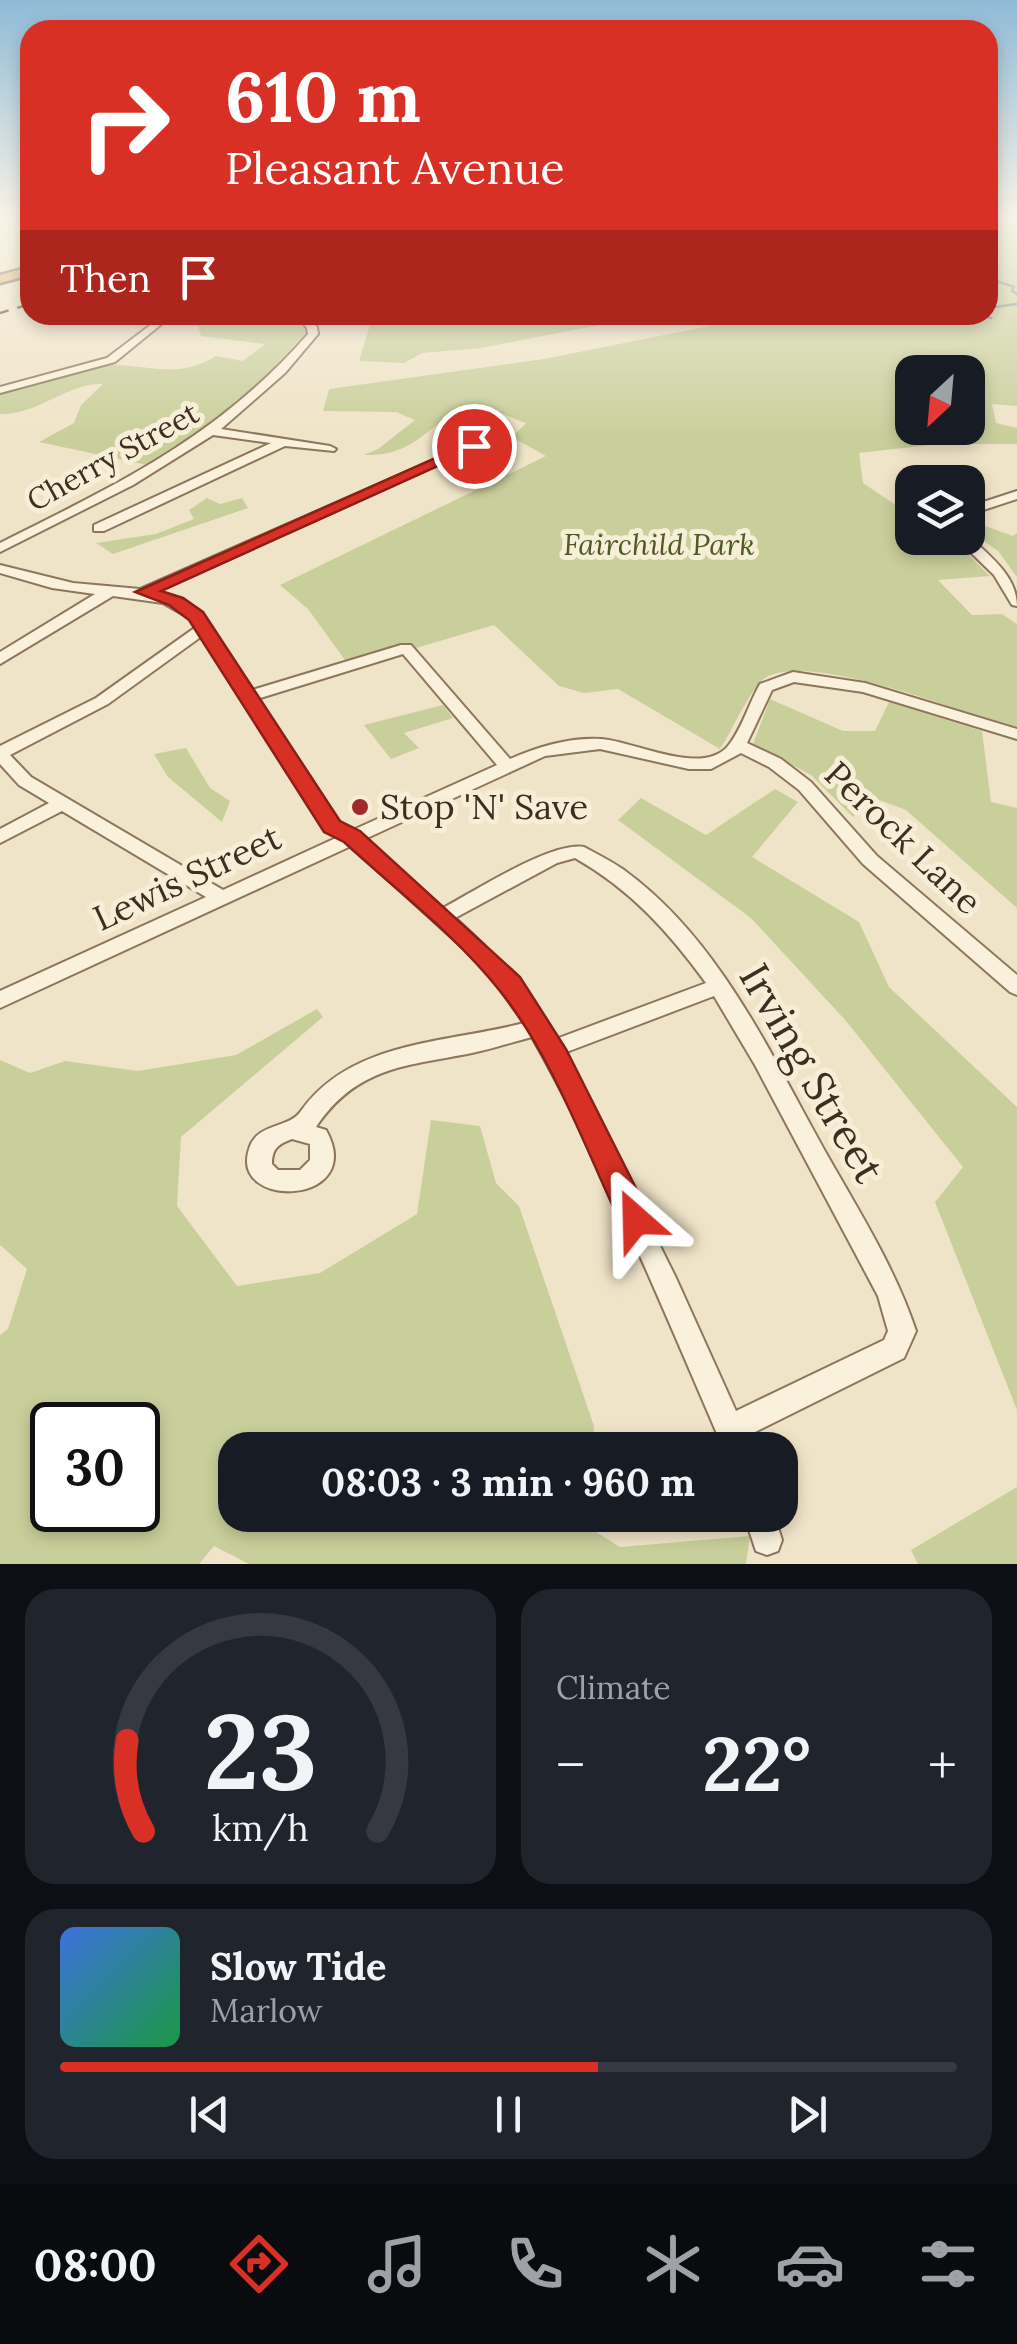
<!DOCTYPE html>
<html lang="en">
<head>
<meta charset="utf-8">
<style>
	body { margin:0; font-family:Lora,serif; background:#20242c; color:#f1f3f6; height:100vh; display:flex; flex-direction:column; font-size:38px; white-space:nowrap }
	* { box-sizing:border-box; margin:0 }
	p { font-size:32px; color:#9ea1a6 }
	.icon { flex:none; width:55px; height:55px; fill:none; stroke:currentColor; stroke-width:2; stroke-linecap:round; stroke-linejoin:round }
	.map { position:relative; height:1564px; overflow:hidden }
	.side { display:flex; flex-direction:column; gap:25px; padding:25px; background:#0d0f14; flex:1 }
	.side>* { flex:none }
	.top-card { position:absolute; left:20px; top:20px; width:978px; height:305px; border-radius:30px; box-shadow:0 5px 15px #0003; background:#d93025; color:#fff; overflow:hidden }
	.needle { width:65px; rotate:206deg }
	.buttons { position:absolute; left:895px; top:355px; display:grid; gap:20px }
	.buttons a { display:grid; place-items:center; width:90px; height:90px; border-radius:20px; background:#171b24; box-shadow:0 5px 15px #0003; font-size:50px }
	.speed { position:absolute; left:30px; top:1402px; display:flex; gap:20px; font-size:50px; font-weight:700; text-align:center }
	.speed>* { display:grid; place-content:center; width:130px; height:130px; border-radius:50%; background:#171b24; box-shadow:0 5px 15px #0003; line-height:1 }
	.speed .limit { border:5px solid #111; border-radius:15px; background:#fff; color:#111 }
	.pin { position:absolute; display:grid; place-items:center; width:85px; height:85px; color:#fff; margin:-42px; border:5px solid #fff; border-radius:50%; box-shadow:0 2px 10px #0007 }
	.me { position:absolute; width:110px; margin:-55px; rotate:335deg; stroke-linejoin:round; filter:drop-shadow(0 0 8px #0008) }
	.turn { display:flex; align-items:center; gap:35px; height:210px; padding:0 40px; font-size:45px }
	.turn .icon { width:130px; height:130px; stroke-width:2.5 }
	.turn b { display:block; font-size:70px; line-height:85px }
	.then { display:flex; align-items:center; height:95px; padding:0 40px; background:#0003; gap:20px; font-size:38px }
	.big { font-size:75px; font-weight:700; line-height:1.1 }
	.side .card { flex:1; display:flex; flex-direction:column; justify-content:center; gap:15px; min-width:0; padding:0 35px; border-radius:30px; background:#20242c }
	.side .dial { align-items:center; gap:0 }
	.dial svg { height:260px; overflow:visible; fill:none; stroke:#363941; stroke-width:7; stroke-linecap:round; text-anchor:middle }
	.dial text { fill:#f1f3f6; stroke:none }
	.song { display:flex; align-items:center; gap:30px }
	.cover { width:120px; height:120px; border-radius:15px; background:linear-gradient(135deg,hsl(220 70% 55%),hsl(140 70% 35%)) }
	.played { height:10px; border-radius:5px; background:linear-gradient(90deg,#d93025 60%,#363941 60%) }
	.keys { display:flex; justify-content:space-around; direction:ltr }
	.heat { display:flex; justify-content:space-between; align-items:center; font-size:55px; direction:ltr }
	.side .tiles { flex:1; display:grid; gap:25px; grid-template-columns:1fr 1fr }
	.card:last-child { grid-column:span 2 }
	.trip { position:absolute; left:218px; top:1432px; width:580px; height:100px; border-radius:30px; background:#171b24; box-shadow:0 5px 15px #0003; font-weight:700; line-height:100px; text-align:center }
	.menu { display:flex; height:160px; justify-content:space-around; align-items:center; background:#090b0e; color:#9ea1a6 }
	.menu .icon { width:70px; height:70px }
	.menu .selected { color:#d93025 }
	.menu b { font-size:45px; color:#f1f3f6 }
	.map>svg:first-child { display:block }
	.green { fill:#c9cf9b; fill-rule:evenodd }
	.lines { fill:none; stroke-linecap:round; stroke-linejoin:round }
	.stream { stroke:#6f938a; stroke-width:2.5 }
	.minor-casing { stroke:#8d765c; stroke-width:4 }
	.highway-casing { stroke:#5b4430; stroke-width:5 }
	.minor { fill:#faf1dc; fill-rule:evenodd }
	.highway { fill:#e0a458; fill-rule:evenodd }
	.rail { stroke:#3d2e20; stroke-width:2.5; stroke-dasharray:9 9; stroke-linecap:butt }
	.route { fill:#d93025; stroke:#8d1f18; stroke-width:2.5 }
	.poi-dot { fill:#9e2a2b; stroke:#f7eed8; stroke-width:4 }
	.labels { text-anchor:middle; stroke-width:10; stroke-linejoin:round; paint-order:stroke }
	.far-street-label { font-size:30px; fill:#3d2e20; stroke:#f7eed8 }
	.far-park-label { font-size:30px; font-style:italic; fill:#4d5a26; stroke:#f7eed8 }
	.poi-label { font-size:35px; fill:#3d2e20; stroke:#f7eed8; text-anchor:start }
	.street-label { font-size:35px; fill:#3d2e20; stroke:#f7eed8 }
	.near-street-label { font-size:42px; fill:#3d2e20; stroke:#f7eed8 }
</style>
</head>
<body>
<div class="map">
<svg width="1017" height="1564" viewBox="0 0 1017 1564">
	<rect width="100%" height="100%" fill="#f0e4c8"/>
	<g class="green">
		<path d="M988 217H1017V406L992 404 996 423 1017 428V444H939L859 453 863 483 912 516V538H952L990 576 938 580 972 615 1002 614 1017 624V727L1002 726C958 709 806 651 765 678 751 687 731 733 720 749L618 689 584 693 559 686 494 625 416 648 408 644 347 663 308 609 280 585 546 456 512 437 526 423C513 419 494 408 480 408 430 411 425 457 364 455L378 449 415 420 396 412 323 411 329 389 544 359 729 322 720 315H988ZM912 372H968V428H912Z"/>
		<path d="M165 315H295L307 332 233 410 152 466 39 442 74 423 81 405 103 384C66 383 39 415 0 414V394C31 385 77 366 108 365 150 364 177 380 216 356L243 361 265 344 201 336 198 326 166 320Z"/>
		<path d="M373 315H651L481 348 422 353 404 363 359 361Z"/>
		<path d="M207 498 220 504 242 498 248 508 113 554 96 543 156 534 194 519 189 510Z"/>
		<path d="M974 522 1013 536 1017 533V577L998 551 969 531Z"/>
		<path d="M770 699 843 731H875L889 702 982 731 991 802 1017 808V908L906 810 874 798 853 817 811 775 753 744Z"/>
		<path d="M443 705 453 718 404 733 419 748 391 759 364 725Z"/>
		<path d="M186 748 210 788 230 801 222 822 168 777 154 754Z"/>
		<path d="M775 789 798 802 752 857 859 922 889 987 1017 1107V1410L935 1202 963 1167 846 1021 751 918 618 820 641 798 706 835Z"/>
		<path d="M317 1009 323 1017 181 1137 177 1206 237 1286 320 1273 417 1214 431 1120 480 1126 496 1183 519 1206 594 1426 592 1450H235V1515H588V1527L620 1547 750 1536 746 1564H249L214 1546 199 1564H0V1335L8 1329 27 1269 0 1245V1060L30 1073 65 1061 138 1071 236 1055ZM52 1425H138V1510H52Z"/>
		<path d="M1017 1487V1564H918L911 1550Z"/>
	</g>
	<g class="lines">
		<g class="stream">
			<path d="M988 278 1014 287 1012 291 1017 294"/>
			<path d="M988 308 1017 304"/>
			<path d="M977 315 991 318"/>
		</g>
		<defs>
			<g id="minor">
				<path d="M296 315H306L317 327 318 334 285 373 221 429 330 446 336 449 334 451 285 446 104 531H94V525L271 443 213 435 133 485 0 552V543C120 483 218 437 308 334L307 328Z"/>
				<path d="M161 317 164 318V322L115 362 0 393V387L107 358Z"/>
				<path d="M470 444 480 446 156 592 173 597 201 613 252 690 401 645H411L510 759C537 747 571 737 601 739 634 741 702 777 728 746 742 729 749 703 760 684L793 672 865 683 1017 729V739L863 692 794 682 772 690 747 743 781 759 811 782 877 856 1017 975V995L1010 992 863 864 799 790 769 767 741 753 711 769H689L600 749 545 756 365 839 443 908C473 892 552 841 584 847 597 854 611 861 624 870 719 939 770 1053 826 1153 859 1211 895 1268 916 1331L904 1358 747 1436 754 1450H724C664 1311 606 1169 532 1037 512 1042 492 1049 472 1053 407 1066 357 1066 316 1127L326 1130C368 1205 229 1211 249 1149 257 1122 289 1129 301 1111 351 1040 448 1043 524 1023L484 967 351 846 0 1008V991L206 897 62 811 0 843V829L49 803 19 785 0 764V746L96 698 196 627 191 619 163 603 113 596 0 664V652L95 594 52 588 0 573V565L73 583 140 589ZM202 636 326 830 338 837 223 890 31 777 10 755 108 704ZM403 654 497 765 353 830 338 822 257 699ZM575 858C630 889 669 932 706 983L556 1039C526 989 500 958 455 918L557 863ZM714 996 755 1065 878 1296 888 1331 884 1340 736 1411 676 1278 564 1053ZM292 1139 310 1144V1160L300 1170H278L272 1164C272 1149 278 1144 292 1139Z"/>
				<path d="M1017 491V499L968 515V507Z"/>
				<path d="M968 535C989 556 1017 575 1017 606L1012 605 994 575 956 538H968Z"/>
				<path d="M744 1515H774L782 1540 778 1551 767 1555 756 1551Z"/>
			</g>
			<path id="highway" d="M30 267V275L0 283V275Z"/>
		</defs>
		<use href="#minor" class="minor-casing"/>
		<use href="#highway" class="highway-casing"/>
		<use href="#minor" class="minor"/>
		<use href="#highway" class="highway"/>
		<path class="rail" d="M0 313 30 304"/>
	</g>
	<linearGradient id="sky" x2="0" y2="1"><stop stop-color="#8fbad6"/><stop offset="0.5" stop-color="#f8f3e6"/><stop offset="1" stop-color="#f8f3e6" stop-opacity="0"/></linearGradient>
	<rect width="1017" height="436" fill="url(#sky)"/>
	<path class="route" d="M469 443 482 446 161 591 183 598 203 612 340 821 360 831 520 977 566 1049 652 1220 647 1230 636 1234 624 1230C587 1153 553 1057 500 991 456 935 396 890 344 842L324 832 189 620 169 605 135 592Z"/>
	<circle class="poi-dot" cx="360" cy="807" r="10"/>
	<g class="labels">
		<g class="far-street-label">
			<text transform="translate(113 457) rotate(-29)" y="10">Cherry Street</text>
		</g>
		<g class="far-park-label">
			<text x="659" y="555">Fairchild Park</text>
		</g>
		<g class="poi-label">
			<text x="380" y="819">Stop 'N' Save</text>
		</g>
		<g class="street-label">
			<text transform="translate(903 838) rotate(44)" y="12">Perock Lane</text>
			<text transform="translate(187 878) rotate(-25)" y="12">Lewis Street</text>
		</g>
		<g class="near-street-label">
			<text transform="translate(812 1073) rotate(60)" y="15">Irving Street</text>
		</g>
	</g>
</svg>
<div class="buttons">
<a><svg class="needle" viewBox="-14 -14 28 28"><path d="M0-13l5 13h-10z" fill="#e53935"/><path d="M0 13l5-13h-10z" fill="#9ea1a6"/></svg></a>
<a><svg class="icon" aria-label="layers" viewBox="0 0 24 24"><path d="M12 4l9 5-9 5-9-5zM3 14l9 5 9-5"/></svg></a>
</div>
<div class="speed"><div class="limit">30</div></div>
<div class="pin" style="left:474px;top:446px;background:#d93025"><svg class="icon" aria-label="arrive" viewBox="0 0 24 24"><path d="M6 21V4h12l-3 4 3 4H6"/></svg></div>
<svg class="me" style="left:636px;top:1220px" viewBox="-20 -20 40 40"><path d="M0-17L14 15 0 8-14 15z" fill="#d93025" stroke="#fff" stroke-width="4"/></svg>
<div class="trip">08:03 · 3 min · 960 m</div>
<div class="top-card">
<div class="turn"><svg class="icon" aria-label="right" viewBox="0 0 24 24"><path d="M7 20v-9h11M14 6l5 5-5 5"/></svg><div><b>610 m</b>Pleasant Avenue</div></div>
<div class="then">Then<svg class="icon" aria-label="arrive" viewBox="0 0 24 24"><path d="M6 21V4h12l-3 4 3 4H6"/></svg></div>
</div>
</div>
<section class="side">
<div class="tiles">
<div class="card dial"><svg viewBox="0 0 100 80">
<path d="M14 69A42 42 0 1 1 86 69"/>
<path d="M14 69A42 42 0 0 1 9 41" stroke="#d93025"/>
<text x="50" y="56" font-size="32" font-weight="700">23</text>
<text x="50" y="72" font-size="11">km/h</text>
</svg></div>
<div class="card"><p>Climate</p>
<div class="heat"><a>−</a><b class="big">22°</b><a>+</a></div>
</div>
<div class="card">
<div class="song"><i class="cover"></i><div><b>Slow Tide</b><p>Marlow</p></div></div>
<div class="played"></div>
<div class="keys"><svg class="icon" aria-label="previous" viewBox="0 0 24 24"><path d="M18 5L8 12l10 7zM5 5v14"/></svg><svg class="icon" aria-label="pause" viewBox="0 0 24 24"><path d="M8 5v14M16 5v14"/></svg><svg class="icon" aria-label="next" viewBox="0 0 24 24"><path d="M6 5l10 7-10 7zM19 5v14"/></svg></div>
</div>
</div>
</section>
<nav class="menu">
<b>08:00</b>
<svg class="icon selected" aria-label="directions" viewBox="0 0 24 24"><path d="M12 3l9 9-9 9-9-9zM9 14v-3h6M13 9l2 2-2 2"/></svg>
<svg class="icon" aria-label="music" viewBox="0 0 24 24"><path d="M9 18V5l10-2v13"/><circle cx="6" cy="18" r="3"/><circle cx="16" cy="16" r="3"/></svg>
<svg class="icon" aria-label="phone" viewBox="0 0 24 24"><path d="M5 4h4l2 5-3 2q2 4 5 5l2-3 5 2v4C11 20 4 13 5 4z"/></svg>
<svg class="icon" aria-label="climate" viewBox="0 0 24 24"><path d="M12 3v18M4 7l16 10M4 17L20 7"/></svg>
<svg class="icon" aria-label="car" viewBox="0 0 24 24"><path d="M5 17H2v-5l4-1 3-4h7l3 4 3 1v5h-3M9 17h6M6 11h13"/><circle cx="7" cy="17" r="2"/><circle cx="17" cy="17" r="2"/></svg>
<svg class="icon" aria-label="filters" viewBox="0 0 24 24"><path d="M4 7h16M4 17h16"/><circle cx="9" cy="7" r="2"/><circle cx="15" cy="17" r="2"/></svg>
</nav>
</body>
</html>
